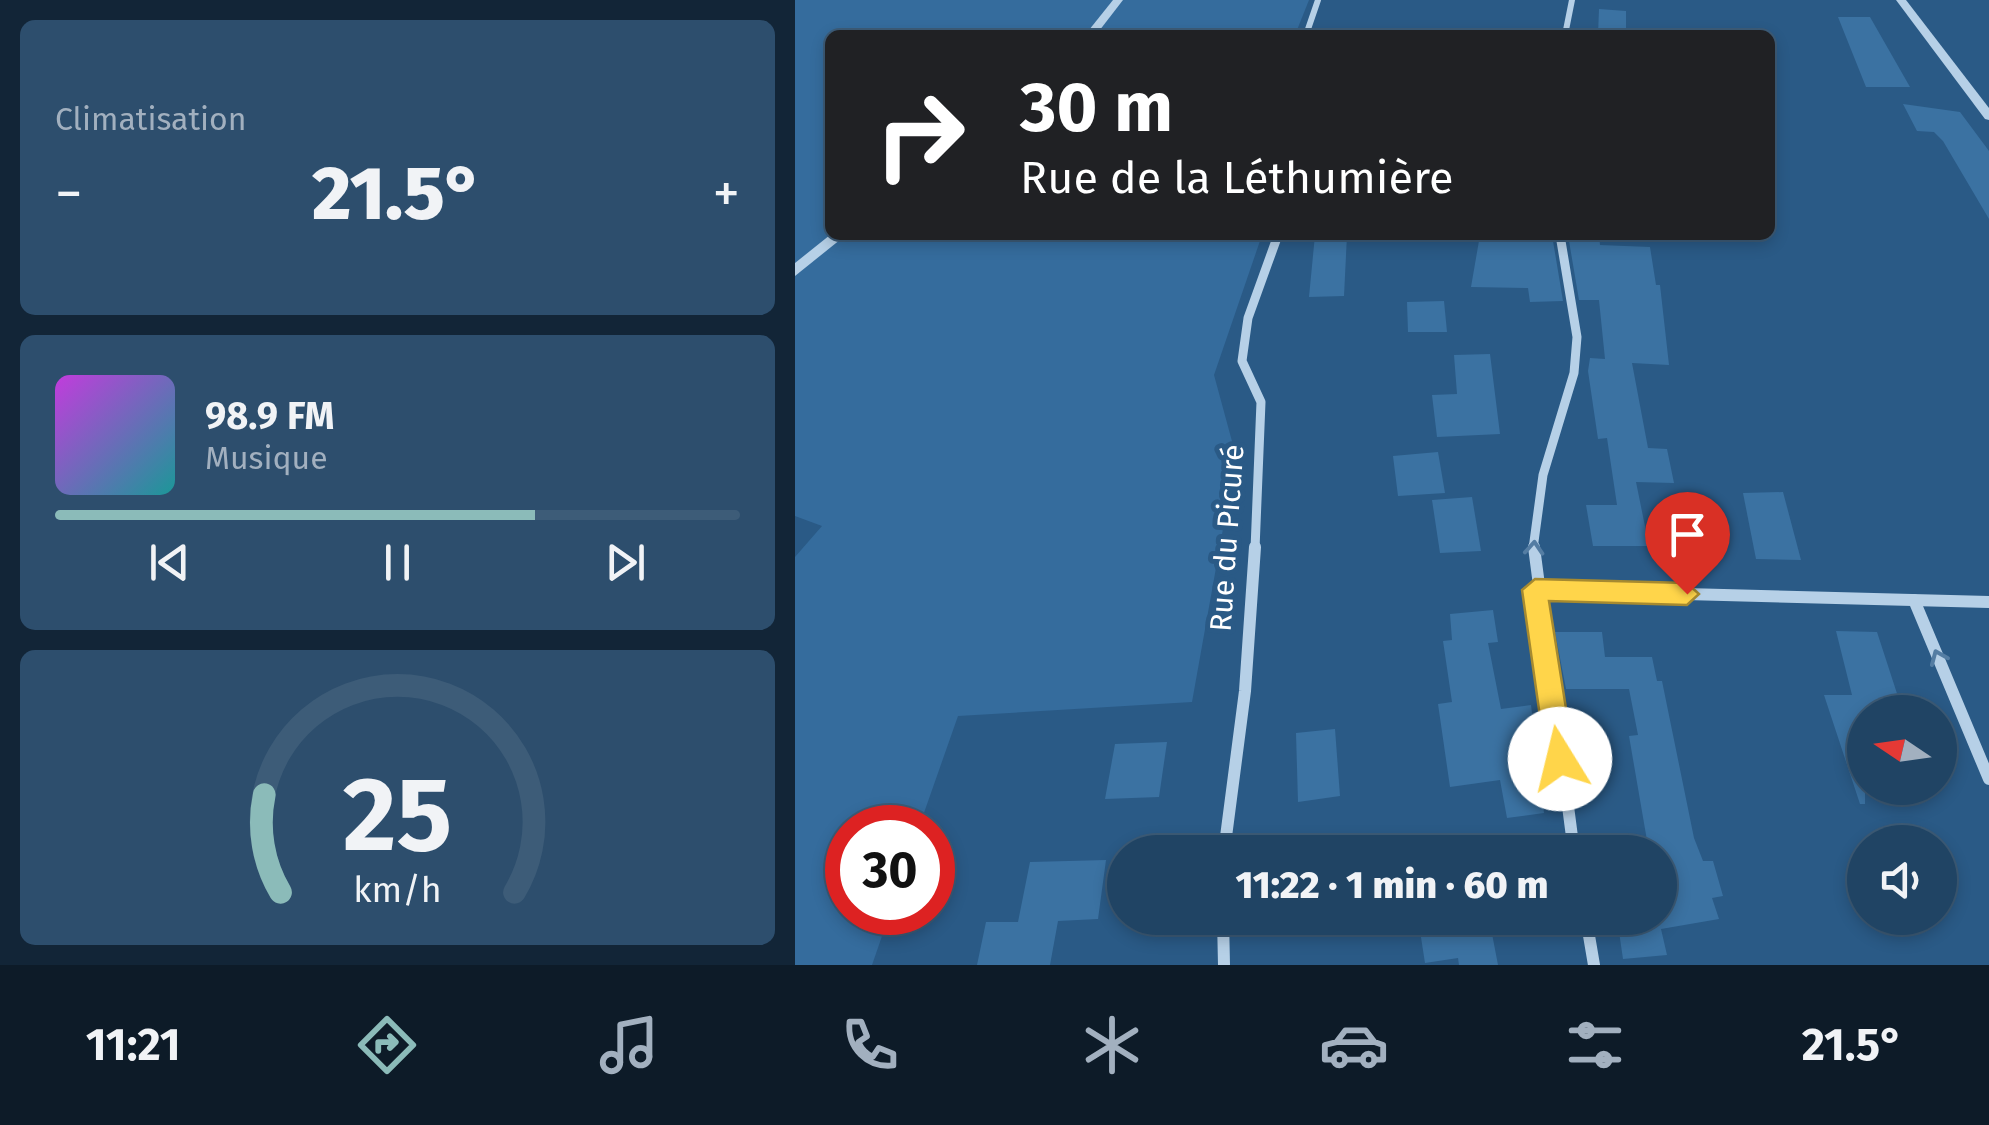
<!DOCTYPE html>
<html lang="fr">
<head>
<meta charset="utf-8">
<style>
	body { margin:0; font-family:"Fira Sans",sans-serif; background:#2d4e6d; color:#f1f3f6; height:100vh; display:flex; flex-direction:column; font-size:38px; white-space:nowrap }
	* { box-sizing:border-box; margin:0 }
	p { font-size:32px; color:#a2b0bf }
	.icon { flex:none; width:55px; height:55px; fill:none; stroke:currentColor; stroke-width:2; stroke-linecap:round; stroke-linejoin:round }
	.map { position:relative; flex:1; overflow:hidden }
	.panel { display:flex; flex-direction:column; gap:20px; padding:20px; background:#122537; width:795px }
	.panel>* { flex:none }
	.top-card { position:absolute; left:30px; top:30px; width:950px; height:210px; border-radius:15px; box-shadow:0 5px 15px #0003,0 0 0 2px #3d5c78; background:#202124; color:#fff; overflow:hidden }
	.needle { width:65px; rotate:283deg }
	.fabs { position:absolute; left:1052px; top:695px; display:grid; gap:20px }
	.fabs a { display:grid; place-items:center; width:110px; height:110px; border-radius:50%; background:#204464; box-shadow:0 5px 15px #0003,0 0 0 2px #3d5c78; font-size:50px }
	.speed { position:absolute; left:30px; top:805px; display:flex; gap:20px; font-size:50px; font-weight:700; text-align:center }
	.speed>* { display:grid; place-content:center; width:130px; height:130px; border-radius:50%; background:#204464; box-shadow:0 5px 15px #0003,0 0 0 2px #3d5c78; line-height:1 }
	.speed .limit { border:15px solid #d22; background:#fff; color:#111 }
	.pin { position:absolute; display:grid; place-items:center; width:85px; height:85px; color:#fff; margin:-102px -42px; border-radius:50% 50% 50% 0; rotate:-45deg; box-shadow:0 0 10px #0007 }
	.pin .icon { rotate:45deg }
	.me { position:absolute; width:110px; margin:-55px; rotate:351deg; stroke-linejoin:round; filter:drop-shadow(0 0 8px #0008) }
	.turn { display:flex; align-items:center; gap:35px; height:210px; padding:0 30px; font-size:45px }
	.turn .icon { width:130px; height:130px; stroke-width:2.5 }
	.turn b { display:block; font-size:70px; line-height:85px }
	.big { font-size:75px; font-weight:800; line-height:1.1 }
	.panel .widget { flex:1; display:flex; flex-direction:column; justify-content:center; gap:15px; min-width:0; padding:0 35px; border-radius:15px; background:#2d4e6d }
	.panel .dial { align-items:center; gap:0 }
	.dial svg { height:260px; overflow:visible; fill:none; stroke:#3d5c78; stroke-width:7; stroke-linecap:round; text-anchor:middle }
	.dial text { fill:#f1f3f6; stroke:none }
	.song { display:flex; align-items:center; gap:30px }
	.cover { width:120px; height:120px; border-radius:15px; background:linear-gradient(135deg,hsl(290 70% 55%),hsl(180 70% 35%)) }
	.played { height:10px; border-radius:5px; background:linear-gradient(90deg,#8bbbb9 70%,#3d5c78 70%) }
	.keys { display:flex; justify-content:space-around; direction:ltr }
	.heat { display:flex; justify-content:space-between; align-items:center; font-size:55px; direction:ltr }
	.trip { position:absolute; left:312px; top:835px; width:570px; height:100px; border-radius:50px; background:#204464; box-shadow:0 5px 15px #0003,0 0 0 2px #3d5c78; font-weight:800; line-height:100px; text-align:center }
	.dock { display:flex; height:160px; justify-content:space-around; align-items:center; background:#0d1b28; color:#a2b0bf }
	.dock .icon { width:70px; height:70px }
	.dock .current { color:#8bbbb9 }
	.dock b { font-size:45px; color:#f1f3f6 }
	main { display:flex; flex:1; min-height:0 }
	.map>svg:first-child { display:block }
	.green { fill:#356c9d }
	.building { fill:#3b72a2 }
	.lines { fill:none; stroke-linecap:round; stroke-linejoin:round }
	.minor-far2 { stroke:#b6d0e7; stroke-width:6 }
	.minor-far1 { stroke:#b6d0e7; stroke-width:9 }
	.minor { stroke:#b6d0e7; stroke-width:12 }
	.tertiary { fill:#b6d0e7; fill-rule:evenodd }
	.oneway { stroke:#547da3 }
	.route { fill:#ffd54a; stroke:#a68a30; stroke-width:2.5 }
	.labels { text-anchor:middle; stroke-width:10; stroke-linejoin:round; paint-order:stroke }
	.street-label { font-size:30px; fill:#fff; stroke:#2a5a86 }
</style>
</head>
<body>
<main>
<section class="panel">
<div class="widget"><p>Climatisation</p>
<div class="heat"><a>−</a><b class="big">21.5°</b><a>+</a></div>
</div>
<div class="widget">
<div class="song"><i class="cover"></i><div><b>98.9 FM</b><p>Musique</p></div></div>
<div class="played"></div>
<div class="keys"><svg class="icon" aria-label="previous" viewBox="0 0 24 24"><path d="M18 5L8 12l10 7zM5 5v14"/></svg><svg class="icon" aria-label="pause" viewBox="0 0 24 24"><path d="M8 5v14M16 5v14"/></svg><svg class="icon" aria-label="next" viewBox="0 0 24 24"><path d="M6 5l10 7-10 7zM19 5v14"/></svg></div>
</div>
<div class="widget dial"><svg viewBox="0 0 100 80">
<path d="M14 69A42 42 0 1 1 86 69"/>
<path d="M14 69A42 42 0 0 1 9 39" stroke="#8bbbb9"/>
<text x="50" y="56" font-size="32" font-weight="700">25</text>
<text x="50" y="72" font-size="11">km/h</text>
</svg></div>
</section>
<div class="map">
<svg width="1194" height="965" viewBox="0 0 1194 965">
	<rect width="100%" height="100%" fill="#2a5a86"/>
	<path class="green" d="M0 0H514L500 35H35V235H467L419 375 441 456 397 702 163 716 124 827 52 828V912L95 913 77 965H0V557L27 526 0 516Z"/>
	<g class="building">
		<path d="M804 9 831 11V35H803Z"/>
		<path d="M1043 17H1075L1115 87H1071Z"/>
		<path d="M1108 104 1165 112 1194 151V219L1148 141 1139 132 1122 131Z"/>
		<path d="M520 235H552L549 296 514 297Z"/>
		<path d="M685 235H757L768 301 735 302 733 288 676 287Z"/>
		<path d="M773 235H804L805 245 855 247 861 285H865L874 365 837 363 853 448 872 449 879 483 841 482 854 546H798L791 505H822L812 438 803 439 793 371 795 358 810 359 804 300H784Z"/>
		<path d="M649 301 652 332H613L612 302Z"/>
		<path d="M695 354 705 434 642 437 637 395 662 394 659 355Z"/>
		<path d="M643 452 650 493 603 496 598 456Z"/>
		<path d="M988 492 1006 560 961 559 948 493Z"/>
		<path d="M677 497 686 551 645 553 637 500Z"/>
		<path d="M698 610 703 642 693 643 706 709 736 705 749 813 712 818 705 780 655 787 643 704 657 702 648 641 657 640 655 614Z"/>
		<path d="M1041 631 1082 632 1108 712H1070V804H1065L1029 695H1057Z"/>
		<path d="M760 632H807L810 657H857L862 681H867L899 838 908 861H918L928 896 917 898 924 919 866 929 872 955 828 959 822 918H863L865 926V852H854L834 736 843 735 834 689H771Z"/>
		<path d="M540 729 545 796 503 802 501 733Z"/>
		<path d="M372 742 364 797 310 799 320 744Z"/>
		<path d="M311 860 303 919 263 921 255 965H182L191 922H223L235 862Z"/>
		<path d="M623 918H694L703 965H664L663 958 630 963Z"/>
	</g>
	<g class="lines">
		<g class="minor-far2">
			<path d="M511 35 523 0"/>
			<path d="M770 35 777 0"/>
		</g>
		<g class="minor-far1">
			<path d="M460 549 466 402 447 361 453 318 483 235"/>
			<path d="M738 549 748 475 779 373 782 337 765 235"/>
		</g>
		<g class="minor">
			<path d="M739 547 779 852"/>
			<path d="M740 590 1194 602"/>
			<path d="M1119 600 1194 779"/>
			<path d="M429 852 450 691 460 547"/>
			<path d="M428 918 429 965"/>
			<path d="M791 918 799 965"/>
		</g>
		<g class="tertiary">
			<path d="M318 0H328L301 35H290Z"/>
			<path d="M1101 0H1111L1194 108V120L1190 119Z"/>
			<path d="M35 235H51L0 276V263Z"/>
		</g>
	</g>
	<defs><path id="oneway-chevron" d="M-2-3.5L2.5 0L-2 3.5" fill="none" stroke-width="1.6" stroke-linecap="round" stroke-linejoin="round" transform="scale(2.5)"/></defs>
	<g class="oneway">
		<use href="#oneway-chevron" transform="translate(739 548) rotate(-86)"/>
		<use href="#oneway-chevron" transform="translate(1143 657) rotate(-113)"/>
	</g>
	<path class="route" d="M740 579 892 583 904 594 892 605 754 601 779 759 775 769 765 773 755 769 751 759 727 590Z"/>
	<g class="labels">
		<g class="street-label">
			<text transform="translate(432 538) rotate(-86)" y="10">Rue du Picuré</text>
		</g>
	</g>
</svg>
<div class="fabs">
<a><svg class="needle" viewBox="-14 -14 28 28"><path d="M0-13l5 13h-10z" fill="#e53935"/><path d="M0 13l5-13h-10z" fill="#a2b0bf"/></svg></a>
<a><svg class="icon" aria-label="sound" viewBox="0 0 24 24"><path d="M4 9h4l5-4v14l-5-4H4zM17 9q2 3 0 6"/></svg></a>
</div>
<div class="speed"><div class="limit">30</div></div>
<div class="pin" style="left:892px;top:594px;background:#d93025"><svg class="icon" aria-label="arrive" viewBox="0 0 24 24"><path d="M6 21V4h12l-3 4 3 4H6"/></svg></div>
<svg class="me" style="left:765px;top:759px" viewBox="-20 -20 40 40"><circle r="19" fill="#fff"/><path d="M0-13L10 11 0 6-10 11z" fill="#ffd54a"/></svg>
<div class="trip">11:22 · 1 min · 60 m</div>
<div class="top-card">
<div class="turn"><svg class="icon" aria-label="right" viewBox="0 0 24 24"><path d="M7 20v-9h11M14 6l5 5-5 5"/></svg><div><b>30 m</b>Rue de la Léthumière</div></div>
</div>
</div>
</main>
<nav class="dock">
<b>11:21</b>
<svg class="icon current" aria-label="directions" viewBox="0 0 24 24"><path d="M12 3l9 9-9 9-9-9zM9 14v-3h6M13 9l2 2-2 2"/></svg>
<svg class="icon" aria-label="music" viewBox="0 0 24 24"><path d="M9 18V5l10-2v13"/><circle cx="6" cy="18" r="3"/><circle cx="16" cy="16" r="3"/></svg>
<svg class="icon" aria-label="phone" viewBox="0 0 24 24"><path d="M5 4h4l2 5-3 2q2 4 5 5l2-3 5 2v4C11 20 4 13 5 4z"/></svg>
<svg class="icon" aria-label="climate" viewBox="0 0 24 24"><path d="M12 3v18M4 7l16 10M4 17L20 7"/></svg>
<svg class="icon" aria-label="car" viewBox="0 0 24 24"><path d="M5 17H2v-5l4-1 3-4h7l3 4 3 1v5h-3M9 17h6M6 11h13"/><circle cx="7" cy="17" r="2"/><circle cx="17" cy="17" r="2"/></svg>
<svg class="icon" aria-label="filters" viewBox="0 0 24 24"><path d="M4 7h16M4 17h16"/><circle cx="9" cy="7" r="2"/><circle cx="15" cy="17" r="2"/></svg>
<b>21.5°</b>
</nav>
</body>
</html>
